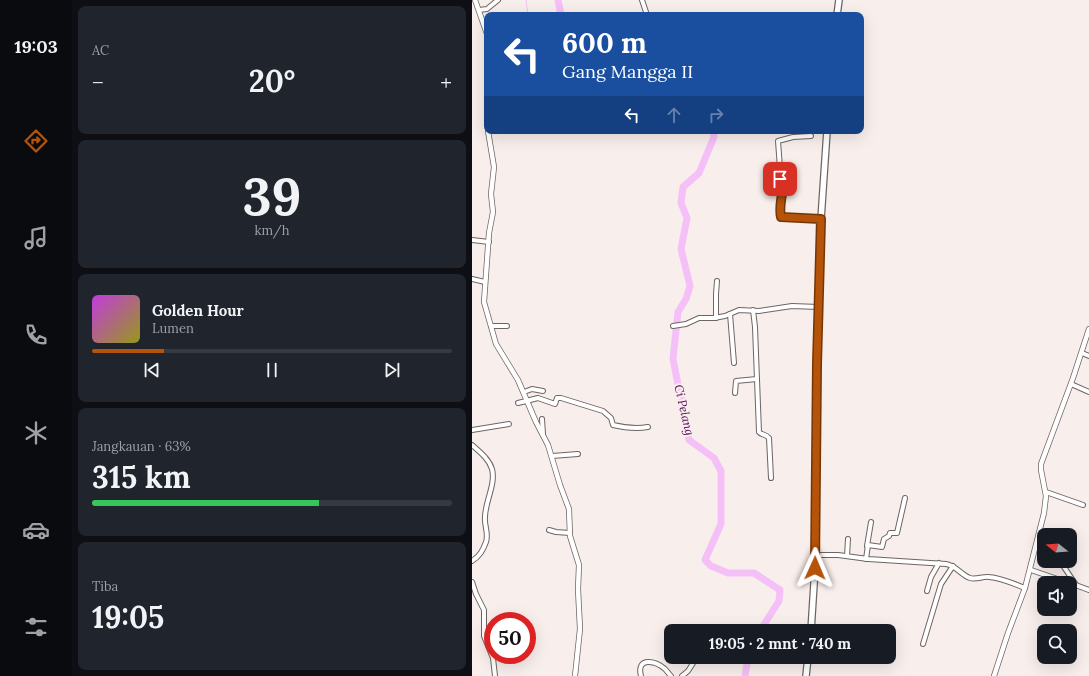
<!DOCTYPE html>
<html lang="id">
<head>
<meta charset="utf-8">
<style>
	body { margin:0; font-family:Lora,serif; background:#20242c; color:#f1f3f6; height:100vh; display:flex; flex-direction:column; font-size:15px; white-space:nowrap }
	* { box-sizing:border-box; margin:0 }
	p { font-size:13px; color:#9ea1a6 }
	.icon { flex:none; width:22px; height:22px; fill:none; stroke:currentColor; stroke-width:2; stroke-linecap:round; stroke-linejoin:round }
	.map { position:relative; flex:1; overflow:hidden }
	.sheet { display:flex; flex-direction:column; gap:6px; padding:6px; background:#0d0f14; width:400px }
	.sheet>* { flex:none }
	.banner { position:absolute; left:12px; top:12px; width:380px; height:122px; border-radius:8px; box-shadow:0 4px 16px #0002; background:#1a4fa0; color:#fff; overflow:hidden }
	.needle { width:26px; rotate:287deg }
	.controls { position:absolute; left:565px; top:528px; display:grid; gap:8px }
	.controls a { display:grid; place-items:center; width:40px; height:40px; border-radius:8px; background:#171b24; box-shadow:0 4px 16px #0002; font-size:20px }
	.speed { position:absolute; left:12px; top:612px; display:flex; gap:8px; font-size:20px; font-weight:700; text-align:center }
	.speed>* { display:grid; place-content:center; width:52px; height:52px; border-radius:50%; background:#171b24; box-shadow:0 4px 16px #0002; line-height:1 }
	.speed .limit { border:6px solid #d22; background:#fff; color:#111 }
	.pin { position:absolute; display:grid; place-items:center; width:34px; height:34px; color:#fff; margin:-17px; border-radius:8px; box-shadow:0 2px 6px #0006 }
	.me { position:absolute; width:44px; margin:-22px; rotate:1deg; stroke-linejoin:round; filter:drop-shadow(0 0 3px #0008) }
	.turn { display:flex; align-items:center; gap:14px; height:84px; padding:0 12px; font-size:18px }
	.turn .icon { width:52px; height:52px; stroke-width:2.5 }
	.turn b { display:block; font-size:28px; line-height:34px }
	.lanes { display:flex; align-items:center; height:38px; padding:0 12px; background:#0003; justify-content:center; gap:20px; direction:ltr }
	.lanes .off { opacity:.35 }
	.big { font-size:30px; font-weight:800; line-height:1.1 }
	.sheet .widget { flex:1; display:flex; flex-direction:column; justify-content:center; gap:6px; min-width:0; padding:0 14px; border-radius:8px; background:#20242c }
	.sheet .dial { align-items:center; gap:0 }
	.dial b { font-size:52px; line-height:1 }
	.song { display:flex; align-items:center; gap:12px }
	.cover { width:48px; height:48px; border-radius:6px; background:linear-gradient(135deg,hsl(290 70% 55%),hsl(60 70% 35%)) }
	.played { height:4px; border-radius:2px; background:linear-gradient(90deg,#b45309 20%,#363941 20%) }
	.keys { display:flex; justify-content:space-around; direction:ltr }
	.heat { display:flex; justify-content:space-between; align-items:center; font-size:22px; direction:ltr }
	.charge { height:6px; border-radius:3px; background:linear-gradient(90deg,#34c759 63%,#363941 0) }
	.trip { position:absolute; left:192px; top:624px; width:232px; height:40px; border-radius:8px; background:#171b24; box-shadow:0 4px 16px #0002; font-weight:800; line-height:40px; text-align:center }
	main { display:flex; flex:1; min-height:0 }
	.dock { display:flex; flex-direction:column; width:72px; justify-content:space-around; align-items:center; background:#090b0e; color:#9ea1a6 }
	.dock .icon { width:28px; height:28px }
	.dock .on { color:#b45309 }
	.dock b { font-size:18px; color:#f1f3f6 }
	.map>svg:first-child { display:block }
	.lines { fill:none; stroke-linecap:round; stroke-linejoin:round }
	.stream { stroke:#f5c0f8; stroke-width:1 }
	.river { stroke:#f5c0f8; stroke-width:7 }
	.minor-casing { stroke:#6e6563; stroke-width:6 }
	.tertiary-casing { stroke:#6e6563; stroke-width:6 }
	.secondary-casing { stroke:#6e6563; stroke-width:8 }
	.minor { stroke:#fff; stroke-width:4 }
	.tertiary { stroke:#fff; stroke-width:4.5 }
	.secondary { stroke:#fff; stroke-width:5.5 }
	.route-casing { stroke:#753606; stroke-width:10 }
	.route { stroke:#b45309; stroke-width:7 }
	.labels { text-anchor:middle; stroke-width:4; stroke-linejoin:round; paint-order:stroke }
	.water-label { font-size:12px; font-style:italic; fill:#58065e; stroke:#f8eeec }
</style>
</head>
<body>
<main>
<nav class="dock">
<b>19:03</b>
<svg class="icon on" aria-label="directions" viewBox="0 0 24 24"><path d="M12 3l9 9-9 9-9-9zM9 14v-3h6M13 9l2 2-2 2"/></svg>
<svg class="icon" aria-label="music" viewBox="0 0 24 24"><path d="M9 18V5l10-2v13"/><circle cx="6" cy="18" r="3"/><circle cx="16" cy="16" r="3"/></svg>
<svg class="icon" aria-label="phone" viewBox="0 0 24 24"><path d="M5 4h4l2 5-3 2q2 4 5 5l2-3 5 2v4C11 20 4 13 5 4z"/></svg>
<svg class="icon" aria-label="climate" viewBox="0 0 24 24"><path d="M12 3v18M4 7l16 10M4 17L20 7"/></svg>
<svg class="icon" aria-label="car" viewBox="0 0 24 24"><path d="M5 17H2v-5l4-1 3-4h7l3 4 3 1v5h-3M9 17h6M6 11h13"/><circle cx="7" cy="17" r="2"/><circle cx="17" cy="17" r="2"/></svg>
<svg class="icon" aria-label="filters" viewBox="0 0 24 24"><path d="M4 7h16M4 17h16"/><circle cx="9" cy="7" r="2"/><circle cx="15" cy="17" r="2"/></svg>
</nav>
<section class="sheet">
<div class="widget"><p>AC</p>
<div class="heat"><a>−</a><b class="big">20°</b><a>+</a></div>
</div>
<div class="widget dial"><b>39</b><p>km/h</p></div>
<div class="widget">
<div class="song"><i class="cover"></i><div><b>Golden Hour</b><p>Lumen</p></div></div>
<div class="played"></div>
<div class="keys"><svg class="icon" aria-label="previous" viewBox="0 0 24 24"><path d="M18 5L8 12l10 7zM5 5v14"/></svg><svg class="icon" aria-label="pause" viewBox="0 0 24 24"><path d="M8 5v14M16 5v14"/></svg><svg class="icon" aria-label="next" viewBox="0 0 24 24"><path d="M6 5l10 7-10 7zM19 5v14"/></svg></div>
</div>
<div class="widget"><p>Jangkauan · 63%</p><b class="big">315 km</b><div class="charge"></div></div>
<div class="widget"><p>Tiba</p><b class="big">19:05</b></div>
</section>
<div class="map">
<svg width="617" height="676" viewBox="0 0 617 676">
	<rect width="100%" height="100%" fill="#f8eeec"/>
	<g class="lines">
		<path class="stream" d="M54 0 56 15"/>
		<g class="river">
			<path d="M86 0 89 15"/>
			<path d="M241 131 242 137 227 173 211 187 209 203 215 218 209 249 218 286 214 299 206 312 201 359 217 440 242 458 249 471V524L233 560 239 566 256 573H282L308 590 307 601 288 631"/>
			<path d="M273 676 276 657"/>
		</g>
		<defs>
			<g id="minor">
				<path d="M170 0 175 15"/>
				<path d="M7 10 15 9 26 0"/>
				<path d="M339 136 321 137 306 141 308 168 307 178 312 184 309 194 308 215 311 217 349 219"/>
				<path d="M0 240 17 242"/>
				<path d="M0 279 13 282"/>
				<path d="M281 310 283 327 287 432C289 435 294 434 297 438L299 478"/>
				<path d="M258 314 262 363"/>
				<path d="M244 318V294L245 281"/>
				<path d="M19 326H35"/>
				<path d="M201 326 214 324 227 318H242L253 316 267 310 287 311 320 306 347 307"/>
				<path d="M610 353 617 356"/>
				<path d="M599 384 617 392"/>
				<path d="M52 392 60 389 71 391"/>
				<path d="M263 393 264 381 285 379"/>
				<path d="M46 403 66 398 83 404 85 398H89L131 411 139 418 141 425C154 428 164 429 176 427"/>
				<path d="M70 419 71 434"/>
				<path d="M0 430 37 424"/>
				<path d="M0 445C8 452 17 459 20 469 24 484 13 502 13 517 12 526 17 533 14 542 11 550 8 556 0 561"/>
				<path d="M80 456 106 454"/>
				<path d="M574 492 611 505"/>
				<path d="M77 530 84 532 98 533"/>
				<path d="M566 538 572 540"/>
				<path d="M395 546 399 522"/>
				<path d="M344 555H366L396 559 474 564C485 566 489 575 498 578 504 580 511 576 517 577 530 578 542 584 553 588"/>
				<path d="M375 556 376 539"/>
				<path d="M394 559 396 545 410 547 412 539 417 536 418 533H425L433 498"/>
				<path d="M588 561 604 585"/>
				<path d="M559 570 597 583"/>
				<path d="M0 582 4 594 12 610V636L21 658 23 676"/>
				<path d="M598 583 617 590"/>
				<path d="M455 591 459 577 467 563"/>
				<path d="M279 631 282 628"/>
				<path d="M451 644 469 584 481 566"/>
				<path d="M169 676C164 657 183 660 193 669 195 671 197 674 199 676"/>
				<path d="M210 676 216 671 225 657"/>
			</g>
			<g id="tertiary">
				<path d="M3 0 15 34"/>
				<path d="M15 53V63"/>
				<path d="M15 115V120"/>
				<path d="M16 131 22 167 19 194 21 212 17 233 12 302 24 344 46 380 64 422 76 445 88 485 97 509 98 536 107 565 106 589 108 629 103 676"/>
				<path d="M522 676 536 633 553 588 572 513 574 496 569 470V464L601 378 617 329"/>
			</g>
			<g id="secondary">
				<path d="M365 15 367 0"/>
				<path d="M339 631 343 568 345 354 349 219 355 131"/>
				<path d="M334 676 336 657"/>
			</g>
		</defs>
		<use href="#minor" class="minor-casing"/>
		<use href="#tertiary" class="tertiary-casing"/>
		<use href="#secondary" class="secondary-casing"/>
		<use href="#minor" class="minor"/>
		<use href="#tertiary" class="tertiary"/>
		<use href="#secondary" class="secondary"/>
	</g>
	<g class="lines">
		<defs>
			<path id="route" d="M308 179 312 184C310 193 307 209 309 217L349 219 345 364 343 568"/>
		</defs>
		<use href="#route" class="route-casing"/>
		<use href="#route" class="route"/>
	</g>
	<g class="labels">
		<g class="water-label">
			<text transform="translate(212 410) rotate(77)" y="4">Ci Pelang</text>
		</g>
	</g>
</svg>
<div class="controls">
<a><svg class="needle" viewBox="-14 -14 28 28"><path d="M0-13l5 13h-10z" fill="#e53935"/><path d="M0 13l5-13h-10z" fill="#9ea1a6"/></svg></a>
<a><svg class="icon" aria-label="sound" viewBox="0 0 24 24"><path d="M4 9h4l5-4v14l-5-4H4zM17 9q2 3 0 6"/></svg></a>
<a><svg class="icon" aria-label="search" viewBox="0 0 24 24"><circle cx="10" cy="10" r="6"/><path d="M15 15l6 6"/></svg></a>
</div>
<div class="speed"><div class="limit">50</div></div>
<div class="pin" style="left:308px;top:179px;background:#d93025"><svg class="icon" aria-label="arrive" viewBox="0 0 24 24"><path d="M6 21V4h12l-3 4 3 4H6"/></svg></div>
<svg class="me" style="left:343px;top:568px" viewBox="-20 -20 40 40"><path d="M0-17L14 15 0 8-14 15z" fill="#b45309" stroke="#fff" stroke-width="4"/></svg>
<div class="trip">19:05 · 2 mnt · 740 m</div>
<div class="banner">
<div class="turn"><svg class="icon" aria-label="left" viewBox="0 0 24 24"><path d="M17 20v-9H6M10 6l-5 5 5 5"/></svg><div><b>600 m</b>Gang Mangga II</div></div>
<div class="lanes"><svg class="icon" aria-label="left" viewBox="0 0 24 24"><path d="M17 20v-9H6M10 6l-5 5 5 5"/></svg><svg class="icon off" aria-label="ahead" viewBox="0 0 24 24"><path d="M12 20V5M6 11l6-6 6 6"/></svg><svg class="icon off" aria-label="right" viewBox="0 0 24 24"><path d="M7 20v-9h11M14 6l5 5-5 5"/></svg></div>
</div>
</div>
</main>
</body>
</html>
